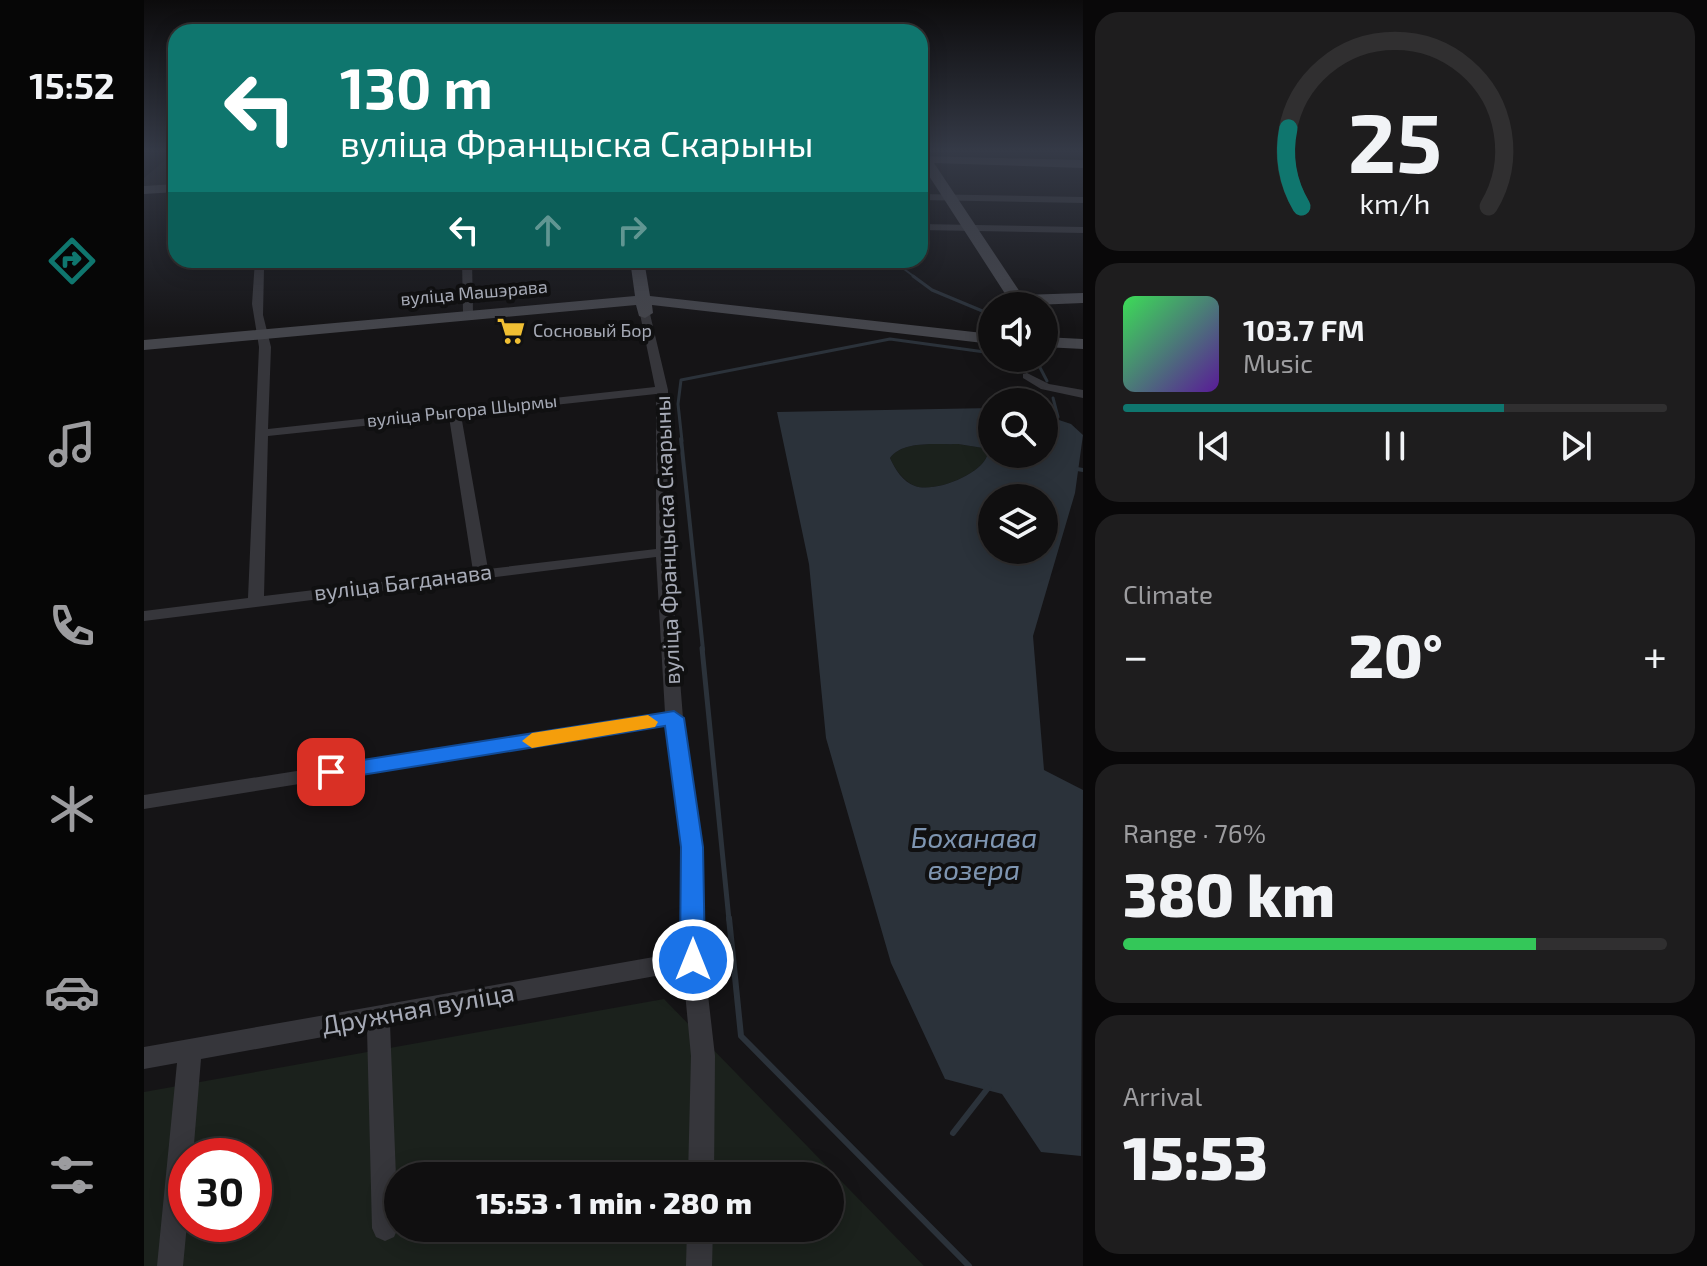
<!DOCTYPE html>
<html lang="en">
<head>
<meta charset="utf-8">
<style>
	body { margin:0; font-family:"Exo 2",sans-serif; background:#1e1d1e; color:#f1f3f6; height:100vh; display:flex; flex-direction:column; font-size:30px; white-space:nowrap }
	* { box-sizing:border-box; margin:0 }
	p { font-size:26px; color:#9c9c9f }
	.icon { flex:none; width:44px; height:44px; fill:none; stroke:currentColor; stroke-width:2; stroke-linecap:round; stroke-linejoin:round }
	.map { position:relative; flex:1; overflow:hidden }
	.drawer { display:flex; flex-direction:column; gap:12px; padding:12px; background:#090809; width:624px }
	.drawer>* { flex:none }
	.top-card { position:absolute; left:24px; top:24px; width:760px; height:244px; border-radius:24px; box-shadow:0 4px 20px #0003,0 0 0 2px #302f30; background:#0f766e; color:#fff; overflow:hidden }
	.controls { position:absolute; left:834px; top:292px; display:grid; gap:16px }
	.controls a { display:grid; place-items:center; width:80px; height:80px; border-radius:50%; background:#100f10; box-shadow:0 4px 20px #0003,0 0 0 2px #302f30; font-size:40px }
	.speed { position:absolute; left:24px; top:1138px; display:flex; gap:16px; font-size:40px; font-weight:700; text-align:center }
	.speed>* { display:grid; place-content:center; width:104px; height:104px; border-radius:50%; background:#100f10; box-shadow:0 4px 20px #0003,0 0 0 2px #302f30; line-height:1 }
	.speed .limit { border:12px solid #d22; background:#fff; color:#111 }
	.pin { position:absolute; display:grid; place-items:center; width:68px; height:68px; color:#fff; margin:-34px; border-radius:16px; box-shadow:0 4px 12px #0006 }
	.me { position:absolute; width:88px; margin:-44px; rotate:0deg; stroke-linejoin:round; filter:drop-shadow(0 0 6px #0008) }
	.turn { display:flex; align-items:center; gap:28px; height:168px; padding:0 40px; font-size:36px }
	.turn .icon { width:104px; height:104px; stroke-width:2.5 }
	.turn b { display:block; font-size:56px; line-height:68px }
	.lanes { display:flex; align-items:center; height:76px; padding:0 40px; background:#0003; justify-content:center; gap:40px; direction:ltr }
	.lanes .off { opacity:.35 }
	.big { font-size:60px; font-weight:800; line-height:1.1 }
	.drawer .widget { flex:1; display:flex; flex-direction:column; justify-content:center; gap:12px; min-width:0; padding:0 28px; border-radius:24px; background:#1e1d1e }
	.drawer .dial { align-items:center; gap:0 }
	.dial svg { height:208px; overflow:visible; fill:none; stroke:#302f30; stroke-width:7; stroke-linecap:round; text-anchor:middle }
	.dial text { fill:#f1f3f6; stroke:none }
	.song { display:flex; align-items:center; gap:24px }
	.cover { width:96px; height:96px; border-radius:12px; background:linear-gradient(135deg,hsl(130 70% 55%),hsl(270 70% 35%)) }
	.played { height:8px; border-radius:4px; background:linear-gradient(90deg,#0f766e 70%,#302f30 70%) }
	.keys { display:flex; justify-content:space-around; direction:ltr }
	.heat { display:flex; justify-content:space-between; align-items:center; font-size:44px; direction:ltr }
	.charge { height:12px; border-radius:6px; background:linear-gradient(90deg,#34c759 76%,#302f30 0) }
	.trip { position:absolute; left:240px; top:1162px; width:460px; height:80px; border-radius:40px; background:#100f10; box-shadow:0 4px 20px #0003,0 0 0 2px #302f30; font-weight:800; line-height:80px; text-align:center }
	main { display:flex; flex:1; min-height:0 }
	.dock { display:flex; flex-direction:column; width:144px; justify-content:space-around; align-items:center; background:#060606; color:#9c9c9f }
	.dock .icon { width:56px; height:56px }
	.dock .current { color:#0f766e }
	.dock b { font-size:36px; color:#f1f3f6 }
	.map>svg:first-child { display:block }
	.built { fill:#212123 }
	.green { fill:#1b211c; fill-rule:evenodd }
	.water { fill:#2b323a; fill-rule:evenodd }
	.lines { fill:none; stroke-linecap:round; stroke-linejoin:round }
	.stream-far4 { stroke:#2b323a; stroke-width:2 }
	.stream-far3 { stroke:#2b323a; stroke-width:3 }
	.stream-far2 { stroke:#2b323a; stroke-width:4 }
	.stream-far1 { stroke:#2b323a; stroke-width:5 }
	.stream { stroke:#2b323a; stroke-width:6 }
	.street { fill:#36363b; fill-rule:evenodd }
	.secondary { fill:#44454b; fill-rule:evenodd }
	.route { fill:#1a73e8; stroke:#114b97; stroke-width:2 }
	.slow { fill:#f59e0b }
	.labels { text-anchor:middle; stroke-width:8; stroke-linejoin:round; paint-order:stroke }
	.far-street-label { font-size:18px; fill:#a6aab6; stroke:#101011 }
	.far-poi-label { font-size:18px; fill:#a6aab6; stroke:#101011; text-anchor:start }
	.street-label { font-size:22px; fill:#a6aab6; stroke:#101011 }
	.near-street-label { font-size:26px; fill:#a6aab6; stroke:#101011 }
	.near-water-label { font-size:28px; font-style:italic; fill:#7e95b1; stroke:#101011 }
</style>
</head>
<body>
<main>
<nav class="dock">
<b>15:52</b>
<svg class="icon current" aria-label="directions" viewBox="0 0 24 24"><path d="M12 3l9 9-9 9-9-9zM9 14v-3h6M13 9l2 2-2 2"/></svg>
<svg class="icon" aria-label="music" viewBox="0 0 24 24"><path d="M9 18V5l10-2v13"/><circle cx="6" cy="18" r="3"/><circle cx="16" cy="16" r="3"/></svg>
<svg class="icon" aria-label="phone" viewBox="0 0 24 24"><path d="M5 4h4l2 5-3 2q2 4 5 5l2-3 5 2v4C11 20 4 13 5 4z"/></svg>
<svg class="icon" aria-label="climate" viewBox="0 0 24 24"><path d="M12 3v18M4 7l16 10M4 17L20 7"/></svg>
<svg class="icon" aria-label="car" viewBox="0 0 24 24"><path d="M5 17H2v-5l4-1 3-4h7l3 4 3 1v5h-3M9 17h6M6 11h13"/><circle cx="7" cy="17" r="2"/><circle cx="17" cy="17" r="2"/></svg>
<svg class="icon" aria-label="filters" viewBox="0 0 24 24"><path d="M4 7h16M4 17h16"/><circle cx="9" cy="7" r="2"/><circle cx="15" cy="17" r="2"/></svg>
</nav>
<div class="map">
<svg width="939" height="1266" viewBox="0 0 939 1266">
	<rect width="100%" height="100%" fill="#151416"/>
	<path class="built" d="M32 151V186L0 188V178Z"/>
	<g class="green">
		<path d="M814 444 839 448 843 456C836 475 790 493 771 486 759 481 751 469 746 458 759 440 794 445 814 444Z"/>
		<path d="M520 999 780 1266H0V1092ZM42 1156H110V1224H42ZM254 1176H686V1228H254Z"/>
	</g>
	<path class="water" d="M848 408V454H900V415L927 424 939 435 931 493 889 636 900 770 939 790 937 1156 897 1152 858 1094 801 1079 747 963 682 738 665 564 633 412ZM814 444 839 448 843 456C836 475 790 493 771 486 759 482 751 469 746 458 759 440 794 445 814 444ZM848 498H900V550H848Z"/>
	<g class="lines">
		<path class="stream-far4" d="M748 260 772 278"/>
		<g class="stream-far3">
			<path d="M769 276 788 290 848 315"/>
			<path d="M881 358 892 360"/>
			<path d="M891 358 903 381"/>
			<path d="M909 398 914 417"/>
			<path d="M538 441 534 404 537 380 746 339 848 353"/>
		</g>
		<g class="stream-far2">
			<path d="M537 439 559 650"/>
			<path d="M933 469 939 470"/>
		</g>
		<path class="stream-far1" d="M558 648 585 920"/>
		<g class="stream">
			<path d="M585 918 597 1036 825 1266"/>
			<path d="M809 1133 844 1088"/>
		</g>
		<g class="street">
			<path d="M776 194 939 197V203L776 200Z"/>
			<path d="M776 224 939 227V233L776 230Z"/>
			<path d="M111 260H121L120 263 238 260 233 263 120 269 119 315 127 347 124 429 511 387 496 314 501 311 506 314 524 390 526 552 539 718 558 847 560 960 571 1056 570 1176H544L547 1056 539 971 246 1024 254 1228 250 1237 241 1241 232 1237 228 1228 223 1029 57 1059 49 1156H42L43 1224 39 1266H13L33 1063 0 1069V1047L538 952V847L522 725 0 809V795L521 713 512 557 0 621V611L104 598 115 347 108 304ZM512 394V549L344 569 317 415ZM305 417 329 571 120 596 124 436Z"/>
			<path d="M318 260H328L329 313 324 316 319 313Z"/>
			<path d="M883 373 905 384 939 390V398L897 389 879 378V374Z"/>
			<path d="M543 1228H569L568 1266H542Z"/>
		</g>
		<g class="secondary">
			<path d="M776 156 939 160V168L790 163 878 295 939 293V303L869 306 776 162Z"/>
			<path d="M32 184V192L0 194V186Z"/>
			<path d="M486 260H500L506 296 848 334V344L508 305 509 313 501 318 495 316 492 305 0 350V340L491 296Z"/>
			<path d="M900 337 939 339V349L900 347Z"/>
		</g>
	</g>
	<linearGradient id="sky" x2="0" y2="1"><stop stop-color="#0c0b0c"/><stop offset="0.46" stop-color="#353a47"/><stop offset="1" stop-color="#353a47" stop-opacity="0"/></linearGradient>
	<rect width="939" height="328" fill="url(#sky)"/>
	<path class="route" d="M530 711 540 718 559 847 561 960 558 968 549 971 540 968 536 960 537 847 521 726 187 780 177 772 187 765Z"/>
	<path class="slow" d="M504 715 514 722 511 727 388 748 378 741 388 733Z"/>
	<defs>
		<symbol id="supermarket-bare" viewBox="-9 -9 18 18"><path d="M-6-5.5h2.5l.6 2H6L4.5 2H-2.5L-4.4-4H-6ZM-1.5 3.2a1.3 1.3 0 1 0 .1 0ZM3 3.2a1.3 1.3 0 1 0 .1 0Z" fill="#f0bf33" stroke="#101011" stroke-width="2.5" paint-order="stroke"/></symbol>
	</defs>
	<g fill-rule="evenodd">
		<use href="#supermarket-bare" x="347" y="311" width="40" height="40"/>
	</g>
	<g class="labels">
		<g class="far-street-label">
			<text transform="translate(330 293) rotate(-5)" y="6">вуліца Машэрава</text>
			<text transform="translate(318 411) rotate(-6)" y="6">вуліца Рыгора Шырмы</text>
		</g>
		<g class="far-poi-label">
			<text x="389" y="337">Сосновый Бор</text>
		</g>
		<g class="street-label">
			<text transform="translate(523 540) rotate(-92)" y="8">вуліца Францыска Скарыны</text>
			<text transform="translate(259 582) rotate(-7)" y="8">вуліца Багданава</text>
		</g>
		<g class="near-street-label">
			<text transform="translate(274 1009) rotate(-10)" y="9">Дружная вуліца</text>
		</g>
		<g class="near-water-label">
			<text x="830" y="848">Боханава<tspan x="830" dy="32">возера</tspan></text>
		</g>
	</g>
</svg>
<div class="controls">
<a><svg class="icon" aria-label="sound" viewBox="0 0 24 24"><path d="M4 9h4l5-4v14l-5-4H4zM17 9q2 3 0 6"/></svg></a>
<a><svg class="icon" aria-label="search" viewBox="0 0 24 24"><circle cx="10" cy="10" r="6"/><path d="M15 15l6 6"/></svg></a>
<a><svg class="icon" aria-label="layers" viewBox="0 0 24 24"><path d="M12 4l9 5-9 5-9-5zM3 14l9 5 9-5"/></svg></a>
</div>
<div class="speed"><div class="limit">30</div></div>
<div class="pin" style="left:187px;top:772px;background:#d93025"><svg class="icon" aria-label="arrive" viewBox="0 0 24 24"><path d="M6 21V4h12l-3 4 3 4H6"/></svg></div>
<svg class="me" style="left:549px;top:960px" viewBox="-20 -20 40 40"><circle r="17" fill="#1a73e8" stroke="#fff" stroke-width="3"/><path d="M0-11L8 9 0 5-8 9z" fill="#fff"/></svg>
<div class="trip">15:53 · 1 min · 280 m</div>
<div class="top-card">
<div class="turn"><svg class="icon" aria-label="left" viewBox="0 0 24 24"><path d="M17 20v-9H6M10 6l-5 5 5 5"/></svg><div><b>130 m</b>вуліца Францыска Скарыны</div></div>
<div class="lanes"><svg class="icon" aria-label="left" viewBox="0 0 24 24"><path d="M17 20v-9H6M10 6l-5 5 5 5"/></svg><svg class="icon off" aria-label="ahead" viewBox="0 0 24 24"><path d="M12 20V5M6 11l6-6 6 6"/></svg><svg class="icon off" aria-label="right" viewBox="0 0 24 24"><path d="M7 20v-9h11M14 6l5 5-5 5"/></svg></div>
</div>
</div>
<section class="drawer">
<div class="widget dial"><svg viewBox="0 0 100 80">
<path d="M14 69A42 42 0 1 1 86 69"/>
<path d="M14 69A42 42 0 0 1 9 39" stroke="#0f766e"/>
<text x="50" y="56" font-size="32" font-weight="700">25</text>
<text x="50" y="72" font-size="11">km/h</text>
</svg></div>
<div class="widget">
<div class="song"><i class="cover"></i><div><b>103.7 FM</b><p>Music</p></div></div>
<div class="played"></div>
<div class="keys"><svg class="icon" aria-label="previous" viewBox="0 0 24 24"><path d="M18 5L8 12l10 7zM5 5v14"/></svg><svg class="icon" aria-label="pause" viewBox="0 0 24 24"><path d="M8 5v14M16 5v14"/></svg><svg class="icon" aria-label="next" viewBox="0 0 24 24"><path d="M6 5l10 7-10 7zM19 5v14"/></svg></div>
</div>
<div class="widget"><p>Climate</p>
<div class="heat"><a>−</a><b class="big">20°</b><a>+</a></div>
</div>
<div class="widget"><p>Range · 76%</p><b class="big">380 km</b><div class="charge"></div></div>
<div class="widget"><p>Arrival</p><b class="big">15:53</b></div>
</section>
</main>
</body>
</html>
